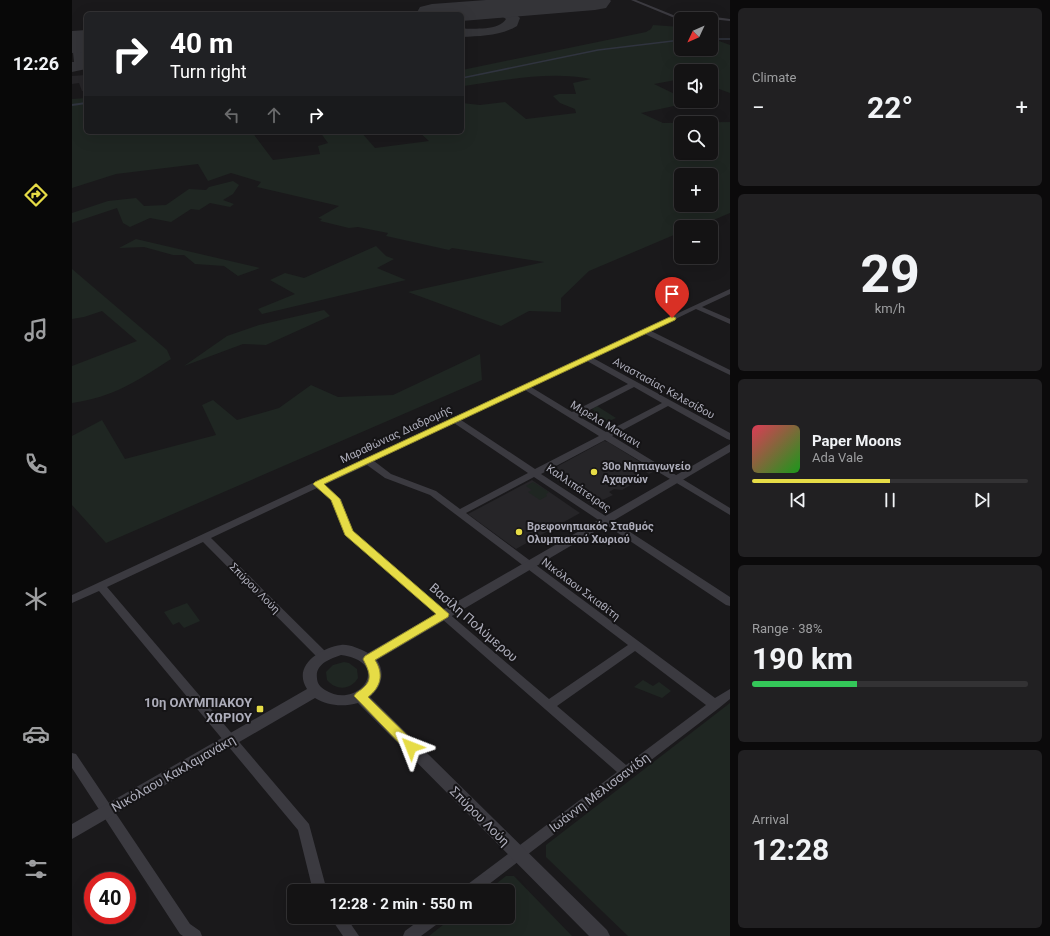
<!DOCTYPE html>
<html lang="en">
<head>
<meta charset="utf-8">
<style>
	body { margin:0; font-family:Roboto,sans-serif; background:#212022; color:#f1f3f6; height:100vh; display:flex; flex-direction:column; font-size:15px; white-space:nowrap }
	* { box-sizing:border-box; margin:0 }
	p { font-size:13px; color:#9d9ea0 }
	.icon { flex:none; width:22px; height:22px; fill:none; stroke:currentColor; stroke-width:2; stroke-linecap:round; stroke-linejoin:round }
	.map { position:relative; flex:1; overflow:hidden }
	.panel { display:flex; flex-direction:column; gap:8px; padding:8px; background:#0b0a0b; width:320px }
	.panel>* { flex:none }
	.top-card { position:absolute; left:12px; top:12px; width:380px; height:122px; border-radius:6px; box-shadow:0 4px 16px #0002,0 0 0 1px #333234; background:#202124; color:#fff; overflow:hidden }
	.needle { width:26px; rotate:226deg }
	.tools { position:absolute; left:602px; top:12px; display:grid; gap:8px }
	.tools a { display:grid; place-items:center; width:44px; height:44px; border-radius:6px; background:#141314; box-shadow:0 4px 16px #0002,0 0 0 1px #333234; font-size:20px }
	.speed { position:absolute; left:12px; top:872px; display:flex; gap:8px; font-size:20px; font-weight:700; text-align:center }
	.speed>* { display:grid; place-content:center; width:52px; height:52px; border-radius:50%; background:#141314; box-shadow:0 4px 16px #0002,0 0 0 1px #333234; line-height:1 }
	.speed .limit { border:6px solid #d22; background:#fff; color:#111 }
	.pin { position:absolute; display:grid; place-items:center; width:34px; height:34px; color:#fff; margin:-41px -17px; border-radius:50% 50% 50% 0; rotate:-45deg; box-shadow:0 0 4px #0007 }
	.pin .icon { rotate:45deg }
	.me { position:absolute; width:44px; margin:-22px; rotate:315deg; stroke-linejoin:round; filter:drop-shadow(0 0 3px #0008) }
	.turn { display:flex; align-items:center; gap:14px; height:84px; padding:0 20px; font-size:18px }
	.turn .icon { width:52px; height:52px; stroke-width:2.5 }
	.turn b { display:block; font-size:28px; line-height:34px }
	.lanes { display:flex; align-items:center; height:38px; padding:0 20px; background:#0003; justify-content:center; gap:20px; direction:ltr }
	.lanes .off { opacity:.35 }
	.big { font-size:30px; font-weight:700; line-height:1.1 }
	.panel .widget { flex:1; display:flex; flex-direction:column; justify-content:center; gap:6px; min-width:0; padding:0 14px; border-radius:6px; background:#212022 }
	.panel .dial { align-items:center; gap:0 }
	.dial b { font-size:52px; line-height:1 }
	.song { display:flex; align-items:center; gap:12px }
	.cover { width:48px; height:48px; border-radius:6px; background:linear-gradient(135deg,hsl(350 70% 55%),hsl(120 70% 35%)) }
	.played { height:4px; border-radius:2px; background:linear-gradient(90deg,#e6dc46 50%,#333234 50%) }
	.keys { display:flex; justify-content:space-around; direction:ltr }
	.heat { display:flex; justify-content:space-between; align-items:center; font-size:22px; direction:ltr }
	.charge { height:6px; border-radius:3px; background:linear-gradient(90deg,#34c759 38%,#333234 0) }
	.trip { position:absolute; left:215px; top:884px; width:228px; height:40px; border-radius:6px; background:#141314; box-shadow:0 4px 16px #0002,0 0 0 1px #333234; font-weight:700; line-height:40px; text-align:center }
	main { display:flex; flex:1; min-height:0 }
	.menu { display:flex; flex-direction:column; width:72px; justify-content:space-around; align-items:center; background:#080808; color:#9d9ea0 }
	.menu .icon { width:28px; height:28px }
	.menu .active { color:#e6dc46 }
	.menu b { font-size:18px; color:#f1f3f6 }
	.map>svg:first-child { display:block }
	.built { fill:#262528 }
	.green { fill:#1f2622; fill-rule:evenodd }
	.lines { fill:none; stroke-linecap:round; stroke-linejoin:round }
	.stream-far1 { stroke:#30343f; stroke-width:1.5 }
	.stream { stroke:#30343f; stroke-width:2 }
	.taxiway { fill:#343438; fill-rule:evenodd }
	.runway { fill:#343438; fill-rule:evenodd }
	.minor { fill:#3b3a40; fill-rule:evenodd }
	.tertiary { fill:#3b3a40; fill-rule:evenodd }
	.route { fill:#e6dc46; stroke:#968f2e }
	.poi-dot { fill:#e6dc46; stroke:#151416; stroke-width:1.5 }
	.labels { text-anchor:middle; stroke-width:4; stroke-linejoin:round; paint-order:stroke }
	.street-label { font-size:11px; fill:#adadba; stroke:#151416 }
	.poi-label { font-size:11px; font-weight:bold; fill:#adadba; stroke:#151416; text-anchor:start }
	.near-street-label { font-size:13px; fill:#adadba; stroke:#151416 }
	.near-poi-label { font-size:13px; font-weight:bold; fill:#adadba; stroke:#151416; text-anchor:end }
</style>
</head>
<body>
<main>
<nav class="menu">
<b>12:26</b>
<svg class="icon active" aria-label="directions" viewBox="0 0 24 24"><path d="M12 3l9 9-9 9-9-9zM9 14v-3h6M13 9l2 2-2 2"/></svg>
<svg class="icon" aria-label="music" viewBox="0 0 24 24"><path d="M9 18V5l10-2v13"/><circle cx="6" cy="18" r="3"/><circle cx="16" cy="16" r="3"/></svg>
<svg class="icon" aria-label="phone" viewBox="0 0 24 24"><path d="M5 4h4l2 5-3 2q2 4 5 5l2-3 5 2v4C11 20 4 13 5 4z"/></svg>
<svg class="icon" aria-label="climate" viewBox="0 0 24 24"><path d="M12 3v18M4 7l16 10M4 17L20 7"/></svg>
<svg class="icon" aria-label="car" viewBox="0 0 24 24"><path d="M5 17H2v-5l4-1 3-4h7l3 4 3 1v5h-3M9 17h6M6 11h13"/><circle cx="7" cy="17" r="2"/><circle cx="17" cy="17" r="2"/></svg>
<svg class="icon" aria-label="filters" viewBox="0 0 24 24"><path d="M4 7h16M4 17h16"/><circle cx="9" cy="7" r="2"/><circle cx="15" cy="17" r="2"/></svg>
</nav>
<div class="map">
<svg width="658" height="936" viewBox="0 0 658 936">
	<rect width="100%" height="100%" fill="#1a191b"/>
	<g class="built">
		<path d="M14 75V91H10L7 83 0 84V76Z"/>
		<path d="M532 441 536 442 583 471 577 474 571 470 563 475 569 479 550 490 542 489 537 492 541 495 522 504 519 503 476 474 477 471Z"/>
		<path d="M460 480 508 513 444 549 396 514Z"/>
	</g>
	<g class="green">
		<path d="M581 25 609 27V49H639V38L658 45V93L639 86V71H609V79L582 84 609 97V101L621 102 569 113 591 123 658 122V213L625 227H609V232L517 271 489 298V312L457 311 429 326 336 292 472 262 380 248 377 250 314 236 316 233 286 227 277 228 248 221 250 219 246 218 267 206 185 187 189 182 159 173 136 181 126 164 44 174 0 188V99L14 98V132H180L201 160 248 154 246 146 256 143 248 132H289L303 148 357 141 347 132H390V103L408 105 433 102 454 119 504 113 503 109 488 103 481 96 487 94H504L501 83 519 79C478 71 433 80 392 86L390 85V70L574 32 579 29ZM609 123H639V153H609ZM609 175H639V205H609Z"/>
		<path d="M161 181 167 185 161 194 151 200 162 204 158 207 138 203 127 210 119 209 99 222 78 218 58 227 51 223 45 208 0 223V213L36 201 64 198 72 206 94 205 117 189 134 190 137 187Z"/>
		<path d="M64 239 188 268 166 276 152 266 123 264 112 255H101L72 247 47 248Z"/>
		<path d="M304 246 314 256 322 259 305 268 334 280 190 314 186 309 223 294 198 280 213 273 232 278Z"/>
		<path d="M0 269 95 350 99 359C65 381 42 397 0 403V366L65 341 30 311 12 317 0 319Z"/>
		<path d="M252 310 258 316 194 345 171 344 112 366 155 336 187 325Z"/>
		<path d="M408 354 410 380 34 543 0 505V436L30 420 53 459 144 435 130 405 141 400 165 420 207 408 239 385 266 397 321 395Z"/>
		<path d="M525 406 544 418 533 423 517 414 523 411 520 409Z"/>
		<path d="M461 482 477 492 474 494 475 496 468 500 456 492 460 490 454 486Z"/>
		<path d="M115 603 128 621 112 628 107 622 101 625 92 612Z"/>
		<path d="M272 662 277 663 285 669 286 678C279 690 264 691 255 680L254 672 261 665Z"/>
		<path d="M571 680 581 686 587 682 599 691 590 698 562 687Z"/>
		<path d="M658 703V936H556L474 857V845Z"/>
		<path d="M434 876H442L500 936H357L381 917H436V891H415Z"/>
	</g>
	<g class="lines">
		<g class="stream-far1">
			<path d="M639 39H658"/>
			<path d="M390 78 526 50 609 40"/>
		</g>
		<path class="stream" d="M0 105 14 103"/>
		<g class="taxiway">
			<path d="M434 9 439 10 448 18 445 26C428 36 409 36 390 37V29C402 28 427 31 434 19L431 17 393 20 390 19V14L388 13Z"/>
			<path d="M0 43 14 48V69L0 72V62H2Z"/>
		</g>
		<g class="runway">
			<path d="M414 0H538L539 1 534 8 523 10 390 21V14H344L348 7 360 4Z"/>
			<path d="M14 30V52L0 53V31Z"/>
		</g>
		<g class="minor">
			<path d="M559 0H564L606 17H643L658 19V21L639 19H605Z"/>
			<path d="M658 289V294L630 307 658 319V324L624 309 579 331 658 370V375L573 334 521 358 658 433V440L655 439 596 406 540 436 658 508V515L533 440 469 474 658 597V606L654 605 462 477 394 513 643 698 658 689V699L647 708 408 891H390L392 887 545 772 273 534 260 500 245 488 139 538 254 652 256 655 254 658 250 659 246 658 131 542 35 587 237 824 255 891H241L226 830 27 591 0 603V595ZM515 361 556 384 500 412 459 387ZM562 387 590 403 534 432 506 416ZM453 390 527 436 463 469 389 420ZM382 423 456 473 388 509 364 491 319 474 302 461ZM295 465 313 478 358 495 556 645 477 699 280 531 269 499 252 485ZM563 651 634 705 554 765 485 706Z"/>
			<path d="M0 753 4 754 118 924 128 931 130 936H111L108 934 0 768Z"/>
			<path d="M258 917H274L287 936H271Z"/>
			<path d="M352 917H370L368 922 349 936H331L333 931Z"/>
		</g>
		<path class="tertiary" d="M658 444V452L305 660C314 673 309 688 298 697L535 930 538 936H517L286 703C271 707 256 706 243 698L0 839V824L235 689C220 666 248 648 269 645 277 644 288 649 296 653ZM269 655C322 662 286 711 253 690 248 687 245 683 245 678 243 664 258 659 269 655Z"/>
	</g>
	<path class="route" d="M600 316 604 318 603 320 252 484 268 499 281 531 377 614 376 617 303 660C312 674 309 687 296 697L343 743 345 747 343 751 339 752 335 751 282 696C284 692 288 691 291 688 302 679 296 669 291 659L293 656 364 614 273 535 259 500 241 484 243 482Z"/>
	<g class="poi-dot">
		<circle cx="522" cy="472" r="4"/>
		<circle cx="447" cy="532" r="4"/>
		<rect x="184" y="705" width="8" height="8" rx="2"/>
	</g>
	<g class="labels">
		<g class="street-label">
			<text transform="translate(592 388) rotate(29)" y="4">Αναστασίας Κελεσίδου</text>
			<text transform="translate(534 424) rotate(31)" y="4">Μιρελα Μανιανι</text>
			<text transform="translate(324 434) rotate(-25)" y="4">Μαραθώνιας Διαδρομής</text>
			<text transform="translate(507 488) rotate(34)" y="4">Καλλιπάτειρας</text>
			<text transform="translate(183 588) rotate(45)" y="4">Σπύρου Λούη</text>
			<text transform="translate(509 589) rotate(37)" y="4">Νικόλαου Σκιαθίτη</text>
		</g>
		<g class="poi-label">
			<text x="530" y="470">30ο Νηπιαγωγείο<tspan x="530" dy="13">Αχαρνών</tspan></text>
			<text x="455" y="530">Βρεφονηπιακός Σταθμός<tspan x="455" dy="13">Ολυμπιακού Χωριού</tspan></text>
		</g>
		<g class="near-street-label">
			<text transform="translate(402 622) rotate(41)" y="5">Βασίλη Πολύμερου</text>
			<text transform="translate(101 773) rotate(-30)" y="5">Νικόλαου Κακλαμανάκη</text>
			<text transform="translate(527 792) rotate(-37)" y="5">Ιωάννη Μελισσανίδη</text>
			<text transform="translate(408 816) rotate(45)" y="5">Σπύρου Λούη</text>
		</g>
		<g class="near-poi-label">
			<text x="180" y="707">10η ΟΛΥΜΠΙΑΚΟΥ<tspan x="180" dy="15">ΧΩΡΙΟΥ</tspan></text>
		</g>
	</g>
</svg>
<div class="tools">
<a><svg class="needle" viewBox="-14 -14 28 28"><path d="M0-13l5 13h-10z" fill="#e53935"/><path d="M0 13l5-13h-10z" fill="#9d9ea0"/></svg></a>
<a><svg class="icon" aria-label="sound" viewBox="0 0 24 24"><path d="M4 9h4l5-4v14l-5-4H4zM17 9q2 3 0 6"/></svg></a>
<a><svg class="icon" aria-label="search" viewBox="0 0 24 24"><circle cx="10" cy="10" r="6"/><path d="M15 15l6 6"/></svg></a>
<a>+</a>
<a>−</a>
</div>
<div class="speed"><div class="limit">40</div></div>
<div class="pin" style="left:600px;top:318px;background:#d93025"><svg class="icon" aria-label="arrive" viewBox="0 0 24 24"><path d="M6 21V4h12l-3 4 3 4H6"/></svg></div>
<svg class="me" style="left:339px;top:747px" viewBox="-20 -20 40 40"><path d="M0-17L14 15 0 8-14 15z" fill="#e6dc46" stroke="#fff" stroke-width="4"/></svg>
<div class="trip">12:28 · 2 min · 550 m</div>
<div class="top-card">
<div class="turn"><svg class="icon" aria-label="right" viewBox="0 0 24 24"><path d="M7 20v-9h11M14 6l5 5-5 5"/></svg><div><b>40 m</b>Turn right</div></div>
<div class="lanes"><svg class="icon off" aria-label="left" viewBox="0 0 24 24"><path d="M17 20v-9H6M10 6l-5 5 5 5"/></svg><svg class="icon off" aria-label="ahead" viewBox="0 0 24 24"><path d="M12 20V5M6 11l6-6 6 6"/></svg><svg class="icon" aria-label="right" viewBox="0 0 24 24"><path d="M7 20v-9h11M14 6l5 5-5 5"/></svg></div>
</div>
</div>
<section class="panel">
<div class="widget"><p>Climate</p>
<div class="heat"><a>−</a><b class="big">22°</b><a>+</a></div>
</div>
<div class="widget dial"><b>29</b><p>km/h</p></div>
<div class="widget">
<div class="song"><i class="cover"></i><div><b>Paper Moons</b><p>Ada Vale</p></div></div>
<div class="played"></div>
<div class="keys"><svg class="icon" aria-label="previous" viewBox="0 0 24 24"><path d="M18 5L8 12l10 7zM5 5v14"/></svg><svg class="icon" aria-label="pause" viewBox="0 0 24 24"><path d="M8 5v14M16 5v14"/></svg><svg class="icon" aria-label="next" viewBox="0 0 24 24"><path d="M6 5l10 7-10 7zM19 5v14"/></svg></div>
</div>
<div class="widget"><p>Range · 38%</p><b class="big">190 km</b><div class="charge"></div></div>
<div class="widget"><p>Arrival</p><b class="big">12:28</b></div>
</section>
</main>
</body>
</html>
